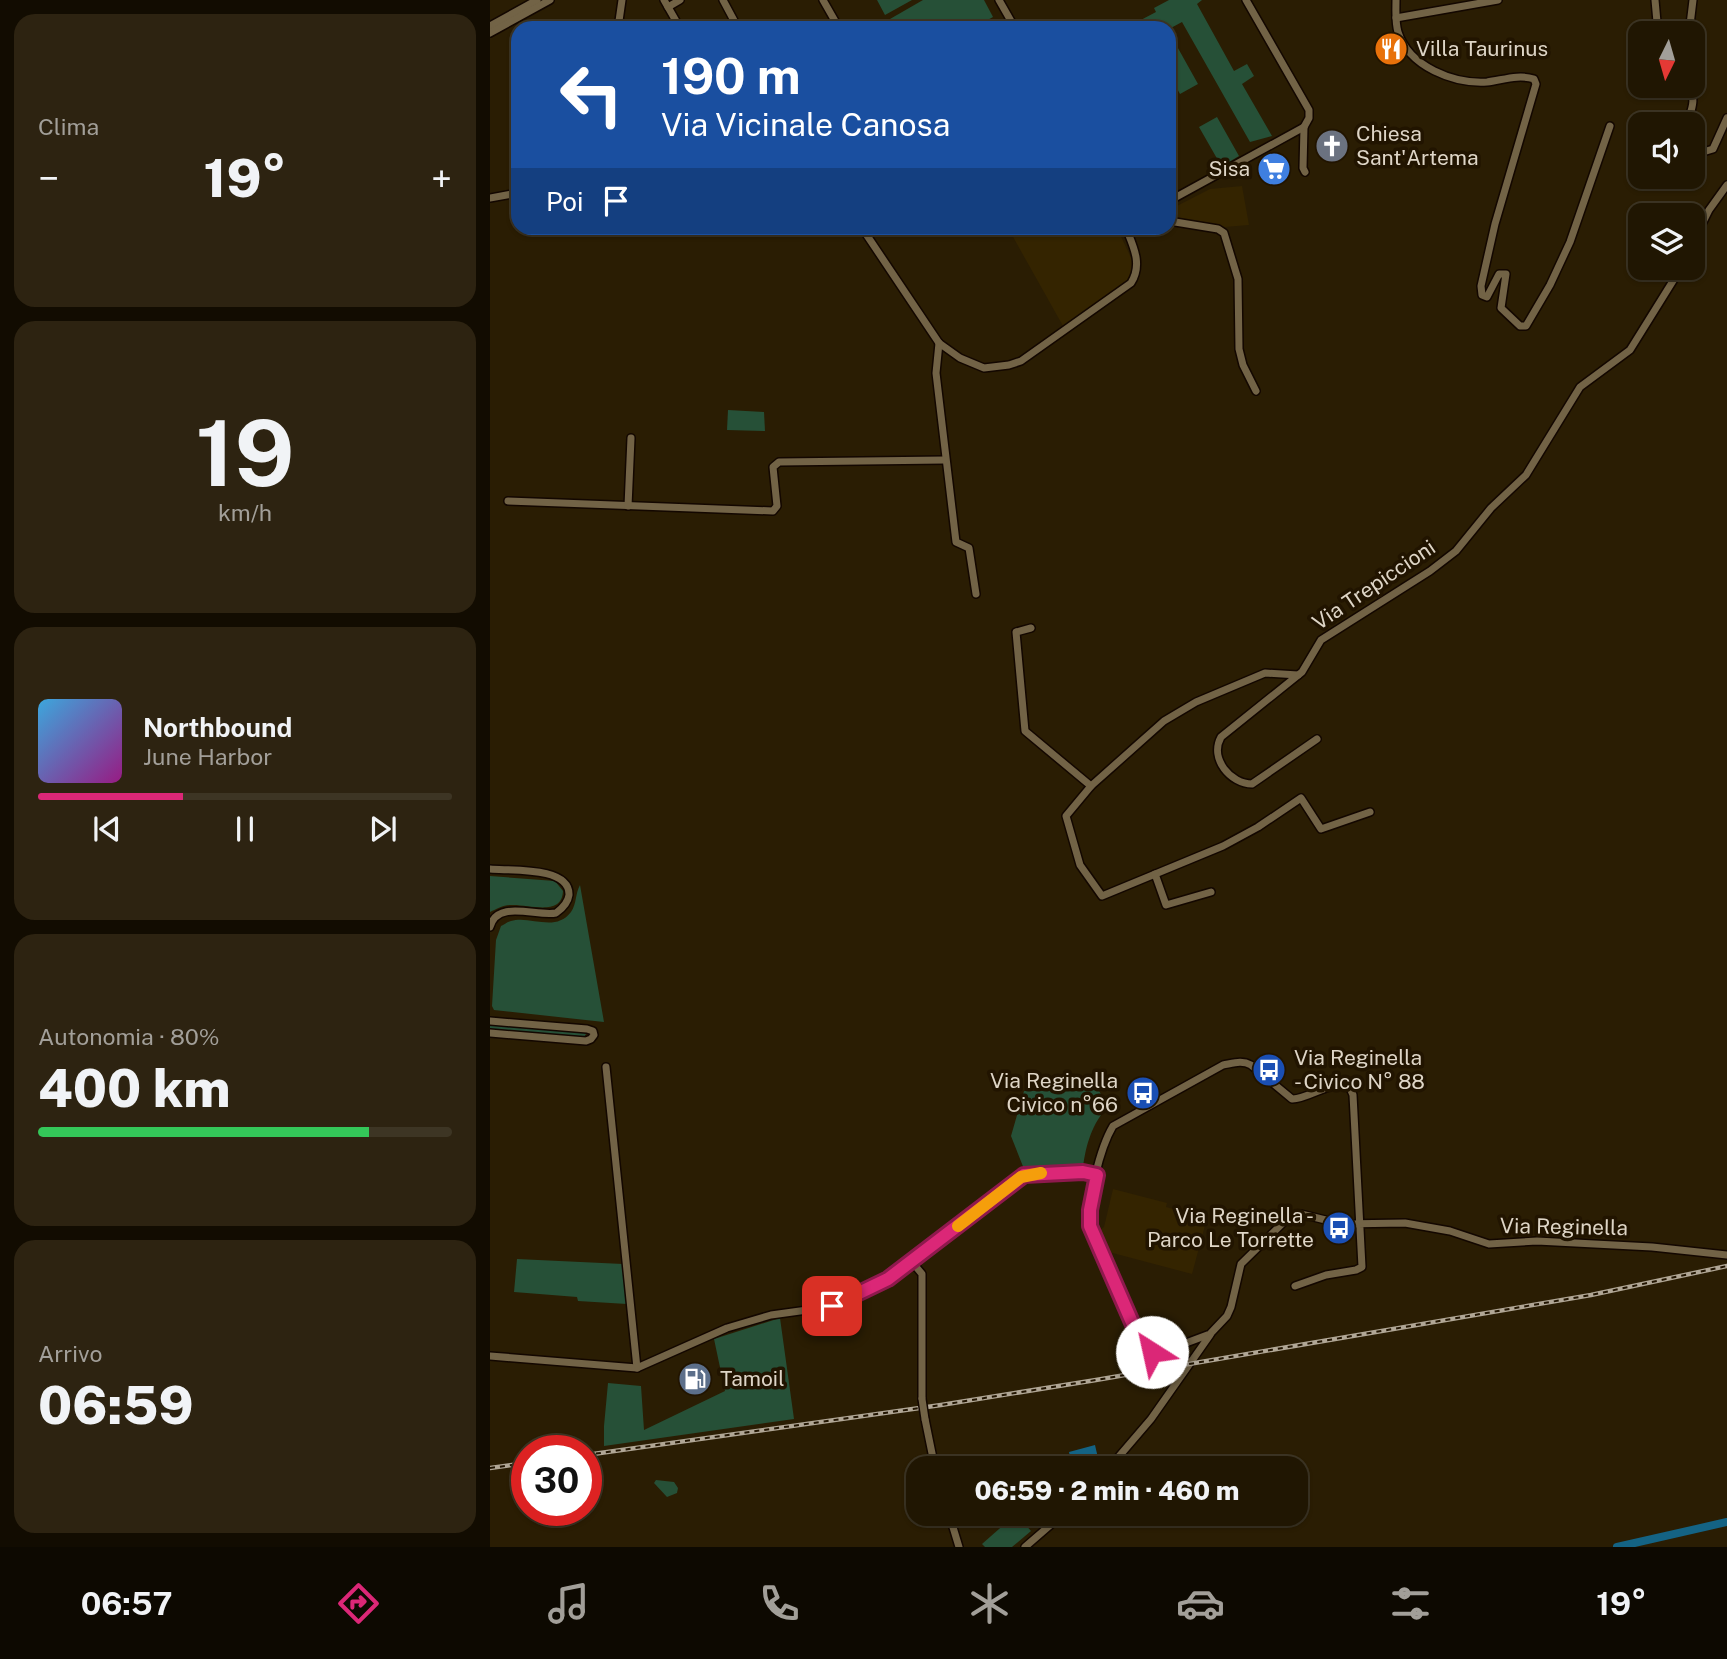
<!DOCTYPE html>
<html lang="it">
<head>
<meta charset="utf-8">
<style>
	body { margin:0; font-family:"Public Sans",sans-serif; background:#2d2311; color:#f1f3f6; height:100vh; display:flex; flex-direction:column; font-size:26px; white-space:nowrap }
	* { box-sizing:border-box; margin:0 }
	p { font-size:23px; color:#a29f99 }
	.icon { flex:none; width:38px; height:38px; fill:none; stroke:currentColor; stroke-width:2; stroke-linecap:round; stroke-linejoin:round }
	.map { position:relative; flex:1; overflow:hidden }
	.sheet { display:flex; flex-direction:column; gap:14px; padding:14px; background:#120c01; width:490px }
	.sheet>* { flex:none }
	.top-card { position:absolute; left:21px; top:21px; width:665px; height:214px; border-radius:21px; box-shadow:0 2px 5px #0004,0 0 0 2px #3d3524; background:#1a4fa0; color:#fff; overflow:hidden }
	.needle { width:46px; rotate:185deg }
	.tools { position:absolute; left:1138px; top:21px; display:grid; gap:14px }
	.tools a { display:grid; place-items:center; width:77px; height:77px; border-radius:14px; background:#201602; box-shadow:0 2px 5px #0004,0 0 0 2px #3d3524; font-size:35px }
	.speed { position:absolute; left:21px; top:1435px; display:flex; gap:14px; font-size:35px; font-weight:700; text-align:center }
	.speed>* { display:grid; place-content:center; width:91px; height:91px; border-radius:50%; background:#201602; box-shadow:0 2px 5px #0004,0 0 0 2px #3d3524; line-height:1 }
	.speed .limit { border:10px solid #d22; background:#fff; color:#111 }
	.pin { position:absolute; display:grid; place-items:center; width:60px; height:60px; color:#fff; margin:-30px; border-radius:14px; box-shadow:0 4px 10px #0006 }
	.me { position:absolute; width:77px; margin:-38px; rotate:325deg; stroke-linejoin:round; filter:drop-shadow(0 0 5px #0008) }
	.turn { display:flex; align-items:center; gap:24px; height:147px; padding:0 35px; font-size:32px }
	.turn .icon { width:91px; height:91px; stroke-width:2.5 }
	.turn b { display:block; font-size:49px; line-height:60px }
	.then { display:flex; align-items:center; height:66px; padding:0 35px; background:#0003; gap:14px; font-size:26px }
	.big { font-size:52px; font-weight:800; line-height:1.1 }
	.sheet .tile { flex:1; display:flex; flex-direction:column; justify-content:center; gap:10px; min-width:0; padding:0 24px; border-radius:21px; background:#2d2311 }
	.sheet .dial { align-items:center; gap:0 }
	.dial b { font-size:91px; line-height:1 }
	.song { display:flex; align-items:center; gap:21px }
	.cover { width:84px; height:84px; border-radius:10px; background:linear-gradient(135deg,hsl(200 70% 55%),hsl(310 70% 35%)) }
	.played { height:7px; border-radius:4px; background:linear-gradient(90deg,#db2777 35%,#3d3524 35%) }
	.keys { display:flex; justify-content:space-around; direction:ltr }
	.heat { display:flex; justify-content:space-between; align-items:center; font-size:38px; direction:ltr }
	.charge { height:10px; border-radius:5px; background:linear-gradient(90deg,#34c759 80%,#3d3524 0) }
	.trip { position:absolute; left:416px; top:1456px; width:402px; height:70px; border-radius:21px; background:#201602; box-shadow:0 2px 5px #0004,0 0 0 2px #3d3524; font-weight:800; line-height:70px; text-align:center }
	.tab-bar { display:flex; height:112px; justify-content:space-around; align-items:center; background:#0d0901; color:#a29f99 }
	.tab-bar .icon { width:49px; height:49px }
	.tab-bar .on { color:#db2777 }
	.tab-bar b { font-size:32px; color:#f1f3f6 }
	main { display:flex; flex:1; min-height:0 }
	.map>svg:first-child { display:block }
	.built { fill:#342400 }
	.green { fill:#265037 }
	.water { fill:#146384 }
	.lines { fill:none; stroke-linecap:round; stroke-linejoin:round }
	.canal { stroke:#146384; stroke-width:8 }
	.street-casing { stroke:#130700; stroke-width:10 }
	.street { stroke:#726346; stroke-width:7 }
	.rail-casing { stroke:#b0a695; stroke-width:4.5 }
	.rail { stroke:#211400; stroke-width:2; stroke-dasharray:5; stroke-linecap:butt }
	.street-bridge-casing { stroke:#130700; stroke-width:10; stroke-linecap:butt }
	.street-bridge { stroke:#726346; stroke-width:7 }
	.route-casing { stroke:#8e194d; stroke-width:18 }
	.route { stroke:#db2777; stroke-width:12 }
	.slow { stroke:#f59e0b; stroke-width:12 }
	.labels { text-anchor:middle; stroke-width:7; stroke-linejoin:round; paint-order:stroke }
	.poi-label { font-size:21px; fill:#ded5c6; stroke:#211400; text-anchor:start }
	.street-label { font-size:21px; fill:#ded5c6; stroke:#211400 }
</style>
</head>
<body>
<main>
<section class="sheet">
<div class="tile"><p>Clima</p>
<div class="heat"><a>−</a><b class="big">19°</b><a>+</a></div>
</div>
<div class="tile dial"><b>19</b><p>km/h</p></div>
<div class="tile">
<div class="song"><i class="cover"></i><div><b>Northbound</b><p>June Harbor</p></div></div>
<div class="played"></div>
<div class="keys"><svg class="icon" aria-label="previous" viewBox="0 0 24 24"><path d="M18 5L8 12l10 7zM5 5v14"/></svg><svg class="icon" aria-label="pause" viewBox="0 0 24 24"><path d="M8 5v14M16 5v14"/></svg><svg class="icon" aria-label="next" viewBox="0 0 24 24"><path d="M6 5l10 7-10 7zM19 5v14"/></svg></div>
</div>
<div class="tile"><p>Autonomia · 80%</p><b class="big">400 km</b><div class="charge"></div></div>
<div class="tile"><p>Arrivo</p><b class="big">06:59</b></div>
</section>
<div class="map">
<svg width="1237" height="1547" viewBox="0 0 1237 1547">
	<rect width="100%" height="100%" fill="#2a1d03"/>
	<g class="built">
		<path d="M752 186 759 225 735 227 679 218V210L720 189Z"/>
		<path d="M518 228H627L642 260 643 269 640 280 573 326Z"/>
		<path d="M623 1189 677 1203 676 1207 717 1218 702 1274 615 1251 607 1233 614 1227Z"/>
	</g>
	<g class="green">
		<path d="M387 0H422L395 15Z"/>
		<path d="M433 0H494L503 17 483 28H405L400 19Z"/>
		<path d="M679 0H712L707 4 744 71 757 64 764 76 752 84 782 136 760 142 692 22 679 29 651 28 647 22 666 12 664 8Z"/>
		<path d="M679 32 708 84 690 94 679 74V61L688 56V53L679 38Z"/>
		<path d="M727 117 749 156 729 168 726 164 729 162 709 127Z"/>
		<path d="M238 410 274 412 275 431 237 430Z"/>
		<path d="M0 876 65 881 73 891C72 917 39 904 21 905 13 905 7 909 0 912Z"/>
		<path d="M90 885 114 1022 4 1010 2 1006 6 940 11 926C14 925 17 922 21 921 40 915 65 933 81 912 87 903 85 894 90 885Z"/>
		<path d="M0 1025 94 1032 96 1034 94 1037 0 1030Z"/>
		<path d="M583 1078 607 1087 618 1107C602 1123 596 1145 593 1167L534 1169 521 1136 534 1091H553L560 1081Z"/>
		<path d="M27 1259 133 1264 137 1304 88 1301 87 1297 24 1292Z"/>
		<path d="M290 1318 304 1419 114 1446V1426L118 1383 151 1386 154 1430 235 1391 224 1339Z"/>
		<path d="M550 1458 552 1468H507Z"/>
		<path d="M166 1480 184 1482 188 1488 187 1493 177 1497 164 1483Z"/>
		<path d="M526 1514 541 1531 522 1547H495L492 1544Z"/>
		<path d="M531 1514H560L544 1528Z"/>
	</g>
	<path class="water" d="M605 1445 608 1458 582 1465 579 1452Z"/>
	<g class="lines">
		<path class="canal" d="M1127 1547 1237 1522"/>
		<defs>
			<g id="street">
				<path d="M174 0 190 28"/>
				<path d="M233 0 248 28"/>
				<path d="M333 0 349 28"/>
				<path d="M509 0 525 28"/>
				<path d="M756 0 819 110V118L814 127 813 168 815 172"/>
				<path d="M906 0C906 11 905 22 908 32 919 67 964 84 997 82 1013 80 1028 74 1044 79L1046 84 1005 224 991 286 992 295 997 297 1009 274H1016L1011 308 1030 326H1036L1060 285 1080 242 1120 126"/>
				<path d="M1165 0 1168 33"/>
				<path d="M178 7 190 0"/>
				<path d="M906 18 1008 0"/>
				<path d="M0 26 47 0"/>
				<path d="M128 28 132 0"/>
				<path d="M276 28H282"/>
				<path d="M0 33 60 0"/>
				<path d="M1199 33 1203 0"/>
				<path d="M1197 86C1208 98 1201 110 1197 124"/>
				<path d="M1202 151 1213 152 1223 149 1237 118"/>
				<path d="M0 198 28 193"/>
				<path d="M679 201 814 127"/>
				<path d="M679 221 728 229 734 233 748 279 749 349 753 365 766 391"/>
				<path d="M372 228 449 343 470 358 494 368 519 365 531 361 641 283C653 264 643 246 636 228"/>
				<path d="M1202 244 1219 210 1237 185"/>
				<path d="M449 343 446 373 466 542 479 548 486 594"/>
				<path d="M18 501 283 511 287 506 283 467 289 462 455 460"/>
				<path d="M138 506 141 438"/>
				<path d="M541 628 526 632 535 731 601 786"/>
				<path d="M808 675 775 673 706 702 674 721 601 786 576 816 590 865 612 896 733 846 768 827 811 798 831 829 880 812"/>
				<path d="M827 739 762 784C741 784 719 759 731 737L812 672 831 640 940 571 966 551 1001 508 1036 475 1090 387 1140 350 1191 268"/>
				<path d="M0 869C19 871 80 866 79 895 78 903 73 908 66 913 47 917 7 899 0 927"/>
				<path d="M665 874 676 905 721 892"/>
				<path d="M0 1021 97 1029 103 1031 104 1035 101 1039 96 1041 0 1033"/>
				<path d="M116 1067 147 1368"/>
				<path d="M422 1262 432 1274V1399"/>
				<path d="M805 1286 836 1275 866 1270 872 1267 863 1095C856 1069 820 1100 802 1099L761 1065C752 1060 744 1063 733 1065L623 1126C610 1148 597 1200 600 1226L651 1343 662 1352H672L720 1334 737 1316 741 1307 751 1264 798 1218 811 1214 852 1224 915 1223 960 1231 999 1244 1047 1241 1162 1247 1237 1255"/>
				<path d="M0 1356 147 1368 237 1328 281 1315 339 1307 386 1286 422 1262 534 1176 593 1172 607 1175"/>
				<path d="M435 1419 445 1468"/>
				<path d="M619 1468 661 1419 720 1335"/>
				<path d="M459 1514 469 1547"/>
				<path d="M535 1547 573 1514"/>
			</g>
		</defs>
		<use href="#street" class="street-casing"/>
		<use href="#street" class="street"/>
		<defs>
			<g id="rail">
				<path d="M96 1455 451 1405 606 1380 1101 1295 1237 1266"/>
				<path d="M0 1468 37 1463"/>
			</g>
		</defs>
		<use href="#rail" class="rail-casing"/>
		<use href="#rail" class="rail"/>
		<defs>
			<path id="street-bridge" d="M432 1399 435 1419"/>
		</defs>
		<use href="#street-bridge" class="street-bridge-casing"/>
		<use href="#street-bridge" class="street-bridge"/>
	</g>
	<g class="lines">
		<defs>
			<path id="route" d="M342 1306 398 1279 534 1175 593 1172 607 1175 600 1210V1226L651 1343 662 1352"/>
		</defs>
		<use href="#route" class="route-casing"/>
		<use href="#route" class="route"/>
		<path class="slow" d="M468 1226 531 1177 551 1173"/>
	</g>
	<defs>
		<symbol id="restaurant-disc" viewBox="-11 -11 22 22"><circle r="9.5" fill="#e8710a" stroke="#211400"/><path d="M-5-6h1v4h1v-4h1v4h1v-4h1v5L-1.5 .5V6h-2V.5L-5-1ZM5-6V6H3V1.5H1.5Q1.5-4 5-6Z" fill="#fff"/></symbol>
		<symbol id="church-disc" viewBox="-11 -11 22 22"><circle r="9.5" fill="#6b7280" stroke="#211400"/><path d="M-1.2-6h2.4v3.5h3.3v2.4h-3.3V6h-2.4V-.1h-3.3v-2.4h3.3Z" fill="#fff"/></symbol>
		<symbol id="supermarket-disc" viewBox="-11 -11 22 22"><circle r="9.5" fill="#3f7fe0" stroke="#211400"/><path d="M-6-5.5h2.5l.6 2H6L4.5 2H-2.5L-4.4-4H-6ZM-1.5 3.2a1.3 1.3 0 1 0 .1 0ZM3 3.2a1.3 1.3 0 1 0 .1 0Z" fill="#fff"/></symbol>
		<symbol id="bus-disc" viewBox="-11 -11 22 22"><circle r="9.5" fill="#1a4fb4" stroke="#211400"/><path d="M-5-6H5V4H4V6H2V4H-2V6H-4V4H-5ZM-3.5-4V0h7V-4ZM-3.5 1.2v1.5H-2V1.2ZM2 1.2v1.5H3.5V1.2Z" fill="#fff"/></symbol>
		<symbol id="fuel-disc" viewBox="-11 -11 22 22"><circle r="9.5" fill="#5c6f8a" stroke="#211400"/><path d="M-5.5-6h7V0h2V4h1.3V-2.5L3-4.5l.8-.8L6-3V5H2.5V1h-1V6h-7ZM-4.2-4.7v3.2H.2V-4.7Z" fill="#fff"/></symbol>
	</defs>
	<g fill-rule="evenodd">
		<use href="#restaurant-disc" x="882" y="30" width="38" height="38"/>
		<use href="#church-disc" x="823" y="127" width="38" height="38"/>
		<use href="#supermarket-disc" x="765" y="150" width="38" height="38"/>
		<use href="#bus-disc" x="760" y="1051" width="38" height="38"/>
		<use href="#bus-disc" x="634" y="1074" width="38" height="38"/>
		<use href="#bus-disc" x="830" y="1209" width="38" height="38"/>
		<use href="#fuel-disc" x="186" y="1360" width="38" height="38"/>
	</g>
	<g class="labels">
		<g class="poi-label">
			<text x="926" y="56">Villa Taurinus</text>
			<text x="866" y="141">Chiesa<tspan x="866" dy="24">Sant'Artema</tspan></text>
			<text x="760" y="176" text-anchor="end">Sisa</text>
			<text x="804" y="1065">Via Reginella<tspan x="804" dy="24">- Civico N° 88</tspan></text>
			<text x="628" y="1088" text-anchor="end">Via Reginella<tspan x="628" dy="24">Civico n°66</tspan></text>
			<text x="824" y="1223" text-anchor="end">Via Reginella -<tspan x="824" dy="24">Parco Le Torrette</tspan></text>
			<text x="230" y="1386">Tamoil</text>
		</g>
		<g class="street-label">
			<text transform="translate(884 585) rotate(-34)" y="7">Via Trepiccioni</text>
			<text transform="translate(1074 1227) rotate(1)" y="7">Via Reginella</text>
		</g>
	</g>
</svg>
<div class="tools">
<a><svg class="needle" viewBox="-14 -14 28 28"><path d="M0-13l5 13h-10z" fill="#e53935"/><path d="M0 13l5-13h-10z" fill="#a29f99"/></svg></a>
<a><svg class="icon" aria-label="sound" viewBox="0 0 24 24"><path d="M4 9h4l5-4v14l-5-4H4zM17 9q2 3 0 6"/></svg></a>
<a><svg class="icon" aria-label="layers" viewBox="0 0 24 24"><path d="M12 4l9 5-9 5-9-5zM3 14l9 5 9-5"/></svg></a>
</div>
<div class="speed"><div class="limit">30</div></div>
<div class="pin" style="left:342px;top:1306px;background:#d93025"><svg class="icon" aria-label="arrive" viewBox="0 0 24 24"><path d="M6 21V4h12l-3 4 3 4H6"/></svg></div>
<svg class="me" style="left:662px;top:1352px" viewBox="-20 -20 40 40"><circle r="19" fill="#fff"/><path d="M0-13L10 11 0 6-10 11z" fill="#db2777"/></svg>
<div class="trip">06:59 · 2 min · 460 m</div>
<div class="top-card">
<div class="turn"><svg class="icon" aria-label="left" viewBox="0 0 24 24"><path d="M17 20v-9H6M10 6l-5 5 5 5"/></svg><div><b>190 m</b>Via Vicinale Canosa</div></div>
<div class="then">Poi<svg class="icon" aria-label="arrive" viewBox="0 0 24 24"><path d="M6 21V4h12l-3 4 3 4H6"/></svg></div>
</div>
</div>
</main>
<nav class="tab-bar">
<b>06:57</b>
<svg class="icon on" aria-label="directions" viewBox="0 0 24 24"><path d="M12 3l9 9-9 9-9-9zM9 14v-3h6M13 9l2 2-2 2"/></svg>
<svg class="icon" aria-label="music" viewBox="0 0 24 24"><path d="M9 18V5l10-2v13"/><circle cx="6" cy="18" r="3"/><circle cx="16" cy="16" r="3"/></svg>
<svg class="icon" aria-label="phone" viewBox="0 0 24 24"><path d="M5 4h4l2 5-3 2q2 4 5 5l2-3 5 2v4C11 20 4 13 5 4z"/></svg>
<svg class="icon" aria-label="climate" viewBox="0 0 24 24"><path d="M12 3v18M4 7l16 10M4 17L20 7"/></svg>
<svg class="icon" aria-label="car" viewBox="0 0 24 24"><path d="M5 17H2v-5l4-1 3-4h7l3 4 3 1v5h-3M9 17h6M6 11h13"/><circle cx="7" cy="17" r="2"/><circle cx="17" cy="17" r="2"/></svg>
<svg class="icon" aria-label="filters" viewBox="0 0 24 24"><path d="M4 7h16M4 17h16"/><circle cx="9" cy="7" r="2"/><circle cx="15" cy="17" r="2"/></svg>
<b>19°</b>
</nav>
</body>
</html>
